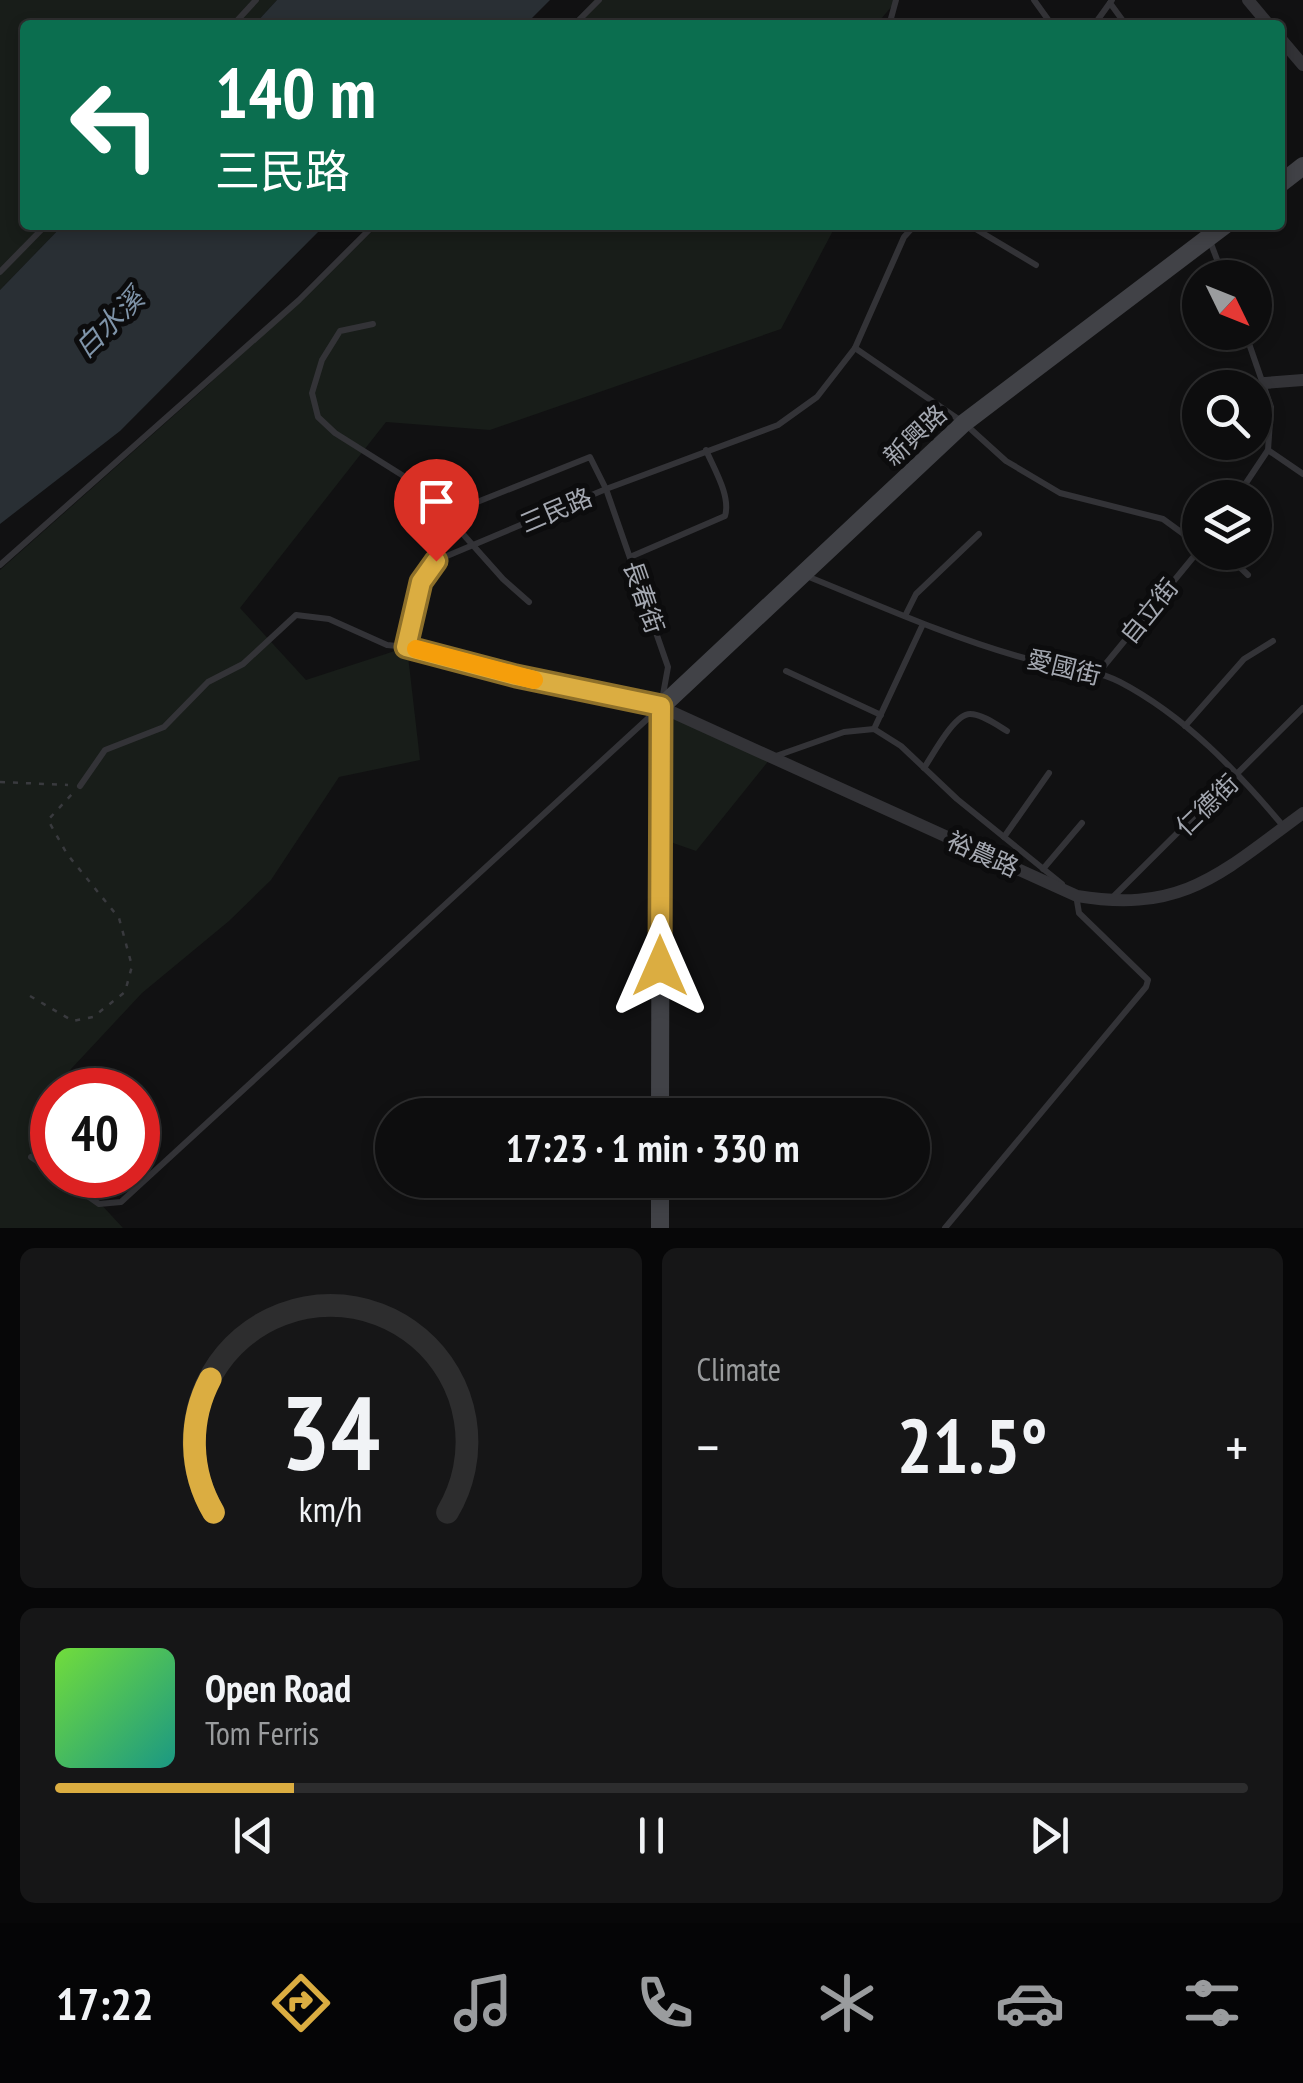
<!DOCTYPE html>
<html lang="en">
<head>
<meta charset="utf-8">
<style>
	body { margin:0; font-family:"PT Sans Narrow","Noto Sans TC",sans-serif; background:#161617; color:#f1f3f6; height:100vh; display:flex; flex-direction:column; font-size:38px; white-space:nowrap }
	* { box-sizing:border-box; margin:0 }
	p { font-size:32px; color:#9a9c9e }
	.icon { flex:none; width:55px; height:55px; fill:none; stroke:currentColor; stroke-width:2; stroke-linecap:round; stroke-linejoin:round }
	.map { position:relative; height:1228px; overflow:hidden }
	.details { display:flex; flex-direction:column; gap:20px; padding:20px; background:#070708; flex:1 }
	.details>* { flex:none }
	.guide { position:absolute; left:20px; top:20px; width:1265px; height:210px; border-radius:10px; box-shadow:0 5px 15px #0003,0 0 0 2px #2d2d2e; background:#0b6e4f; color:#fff; overflow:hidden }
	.needle { width:65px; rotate:133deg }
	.fabs { position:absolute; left:1182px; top:260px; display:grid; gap:20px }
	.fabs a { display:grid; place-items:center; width:90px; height:90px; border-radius:50%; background:#0d0d0e; box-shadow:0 5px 15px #0003,0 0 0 2px #2d2d2e; font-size:50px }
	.speed { position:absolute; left:30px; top:1068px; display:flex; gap:20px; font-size:50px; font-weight:700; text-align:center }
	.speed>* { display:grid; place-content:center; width:130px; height:130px; border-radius:50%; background:#0d0d0e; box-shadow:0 5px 15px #0003,0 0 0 2px #2d2d2e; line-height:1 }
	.speed .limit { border:15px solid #d22; background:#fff; color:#111 }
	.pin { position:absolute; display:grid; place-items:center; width:85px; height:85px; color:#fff; margin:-102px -42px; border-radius:50% 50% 50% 0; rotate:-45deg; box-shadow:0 0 10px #0007 }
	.pin .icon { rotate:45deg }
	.me { position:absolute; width:110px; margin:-55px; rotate:0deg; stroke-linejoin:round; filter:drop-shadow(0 0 8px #0008) }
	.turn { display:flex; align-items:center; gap:35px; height:210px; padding:0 30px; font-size:45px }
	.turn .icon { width:130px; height:130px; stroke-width:2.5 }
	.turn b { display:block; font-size:70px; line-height:85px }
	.big { font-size:75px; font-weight:800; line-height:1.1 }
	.details .widget { flex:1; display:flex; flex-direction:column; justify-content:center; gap:15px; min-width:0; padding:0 35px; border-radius:15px; background:#161617 }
	.details .dial { align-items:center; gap:0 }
	.dial svg { height:260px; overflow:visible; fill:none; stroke:#2d2d2e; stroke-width:7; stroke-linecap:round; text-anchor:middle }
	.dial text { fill:#f1f3f6; stroke:none }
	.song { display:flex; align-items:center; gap:30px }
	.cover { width:120px; height:120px; border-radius:15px; background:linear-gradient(135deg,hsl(100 70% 55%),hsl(170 70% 35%)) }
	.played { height:10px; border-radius:5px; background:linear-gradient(90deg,#dbad41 20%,#2d2d2e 20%) }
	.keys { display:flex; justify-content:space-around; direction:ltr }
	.heat { display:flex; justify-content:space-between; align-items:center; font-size:55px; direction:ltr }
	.details .tiles { flex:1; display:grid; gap:20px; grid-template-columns:1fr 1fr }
	.widget:last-child { grid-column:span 2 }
	.trip { position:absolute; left:375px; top:1098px; width:555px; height:100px; border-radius:50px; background:#0d0d0e; box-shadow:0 5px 15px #0003,0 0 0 2px #2d2d2e; font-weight:800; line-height:100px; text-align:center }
	.dock { display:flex; height:160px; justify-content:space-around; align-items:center; background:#050506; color:#9a9c9e }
	.dock .icon { width:70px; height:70px }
	.dock .active { color:#dbad41 }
	.dock b { font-size:45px; color:#f1f3f6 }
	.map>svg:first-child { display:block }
	.green { fill:#181d19 }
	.water { fill:#292f34 }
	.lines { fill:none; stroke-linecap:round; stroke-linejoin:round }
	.path { stroke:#393a3e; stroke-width:2.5; stroke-dasharray:5 8; stroke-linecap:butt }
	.lane { stroke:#333337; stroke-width:6 }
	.street { stroke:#333337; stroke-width:12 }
	.secondary { stroke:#414247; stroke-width:18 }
	.route-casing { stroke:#8e702a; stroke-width:25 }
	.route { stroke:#dbad41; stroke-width:18 }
	.slow { stroke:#f59e0b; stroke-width:18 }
	.labels { text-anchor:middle; stroke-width:10; stroke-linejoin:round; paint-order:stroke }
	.street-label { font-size:25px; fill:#a4a8b1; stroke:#0c0c0d }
	.water-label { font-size:28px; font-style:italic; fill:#7f94a9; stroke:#0c0c0d }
</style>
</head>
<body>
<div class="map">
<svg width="1303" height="1228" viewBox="0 0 1303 1228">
	<rect width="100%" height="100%" fill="#111112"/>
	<g class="green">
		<path d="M0 0H277L254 25H25V225H63L0 290Z"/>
		<path d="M594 0H897L876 25H570Z"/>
		<path d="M373 225H836L781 329 490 430 386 422 240 608 306 680 407 647 420 760 339 777 271 880 229 921 142 993 44 1098 52 1105V1145L50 1148 52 1152V1175H74L123 1228H0V570L207 386Z"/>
		<path d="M663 710 770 759 696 851 659 838Z"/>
	</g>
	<g class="water">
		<path d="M277 0H550L525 25H254Z"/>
		<path d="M63 225H325L120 431 0 524V290Z"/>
	</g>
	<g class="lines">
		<g class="path">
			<path d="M0 782 68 785"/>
			<path d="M30 996 73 1021 93 1017 125 992 132 966 119 918 67 854 48 820 72 794"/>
		</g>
		<g class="lane">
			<path d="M1034 0 1052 25"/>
			<path d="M1110 3 1126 25"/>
			<path d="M233 25 256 0"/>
			<path d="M574 25 599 0"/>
			<path d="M882 25 890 22 896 0"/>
			<path d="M999 25 1013 21 1021 25"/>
			<path d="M1094 25 1112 0"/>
			<path d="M969 225 1036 265"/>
			<path d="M1210 241 1224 278"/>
			<path d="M0 272 46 225"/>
			<path d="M373 324 340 331 322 360 312 393 318 417 335 433 421 487 503 579 529 602"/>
			<path d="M855 348 964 423 1006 461 1060 493 1163 519 1200 546"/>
			<path d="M1268 450 1303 474"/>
			<path d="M1236 498 1268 450 1271 407 1245 332"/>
			<path d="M447 514 590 457 606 489 668 667 662 700"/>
			<path d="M1224 552 1248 575"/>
			<path d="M630 557 725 516C731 496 714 469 706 450"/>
			<path d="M0 565 299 300 374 225"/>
			<path d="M804 575C874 603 944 635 1017 656 1051 666 1088 666 1120 682 1185 716 1238 772 1284 827"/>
			<path d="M905 616 916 594 979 534"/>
			<path d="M786 671 881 715"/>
			<path d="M1099 672 1200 549"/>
			<path d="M660 706 516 677 407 647 421 582 435 561 606 489 778 425 817 397 855 348 904 237 915 225"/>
			<path d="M1185 726 1244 659 1273 641"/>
			<path d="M874 729 923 624"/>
			<path d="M776 756 844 732 874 729 901 746 957 799 1062 884"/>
			<path d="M924 768C933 755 954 714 970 714 982 714 997 725 1007 731"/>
			<path d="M80 786 105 750 164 727 208 682 243 664 296 615 329 619 387 645 407 647"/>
			<path d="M1004 837 1049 773"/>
			<path d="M1043 869 1082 823"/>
			<path d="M1113 897 1303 708"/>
			<path d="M31 1157 52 1171"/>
			<path d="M58 1175 99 1204 121 1202 656 711"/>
			<path d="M945 1228 1146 987 1148 980 1079 913 1076 895"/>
		</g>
		<g class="street">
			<path d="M1248 0 1269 25"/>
			<path d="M1280 38 1303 65"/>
			<path d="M1265 383 1303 380"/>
			<path d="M661 707 1077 896C1184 914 1222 872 1303 813"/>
		</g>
		<g class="secondary">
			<path d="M1280 184 1303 166"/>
			<path d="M660 1115 661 707 964 423 1225 225"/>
			<path d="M660 1228V1180"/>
		</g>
	</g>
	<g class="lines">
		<defs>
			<path id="route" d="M436 561 421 582 406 647 516 676 661 706 660 966"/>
		</defs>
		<use href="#route" class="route-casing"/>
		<use href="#route" class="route"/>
		<path class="slow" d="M416 649 534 680"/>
	</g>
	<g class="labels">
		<g class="street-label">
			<text transform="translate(915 435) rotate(-43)" y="9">新興路</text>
			<text transform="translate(556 510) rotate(-23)" y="9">三民路</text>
			<text transform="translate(644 597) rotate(71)" y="9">長春街</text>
			<text transform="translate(1149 611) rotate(-51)" y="9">自立街</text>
			<text transform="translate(1064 667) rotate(14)" y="9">愛國街</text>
			<text transform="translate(1207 805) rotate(-44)" y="9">仁德街</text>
			<text transform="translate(983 854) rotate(24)" y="9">裕農路</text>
		</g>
		<g class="water-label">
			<text transform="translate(109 323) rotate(-45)" y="10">白水溪</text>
		</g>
	</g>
</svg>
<div class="fabs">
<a><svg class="needle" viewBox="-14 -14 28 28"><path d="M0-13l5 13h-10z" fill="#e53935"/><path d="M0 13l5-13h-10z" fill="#9a9c9e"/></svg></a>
<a><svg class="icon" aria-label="search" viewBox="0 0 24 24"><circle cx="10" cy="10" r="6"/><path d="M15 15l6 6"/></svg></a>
<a><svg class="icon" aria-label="layers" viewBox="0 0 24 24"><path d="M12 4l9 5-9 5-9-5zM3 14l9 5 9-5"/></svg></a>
</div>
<div class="speed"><div class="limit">40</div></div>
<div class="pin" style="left:436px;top:561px;background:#d93025"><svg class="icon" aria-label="arrive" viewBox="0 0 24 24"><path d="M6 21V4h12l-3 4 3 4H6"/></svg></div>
<svg class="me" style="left:660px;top:966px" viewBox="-20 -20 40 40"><path d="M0-17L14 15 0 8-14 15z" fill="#dbad41" stroke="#fff" stroke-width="4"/></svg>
<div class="trip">17:23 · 1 min · 330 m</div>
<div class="guide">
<div class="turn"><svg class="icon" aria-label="left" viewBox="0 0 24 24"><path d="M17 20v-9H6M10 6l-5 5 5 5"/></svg><div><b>140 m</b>三民路</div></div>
</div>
</div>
<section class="details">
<div class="tiles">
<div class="widget dial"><svg viewBox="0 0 100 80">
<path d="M14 69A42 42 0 1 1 86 69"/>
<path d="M14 69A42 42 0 0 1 13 28" stroke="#dbad41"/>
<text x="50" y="56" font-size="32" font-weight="700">34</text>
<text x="50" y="72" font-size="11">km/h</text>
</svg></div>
<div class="widget"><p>Climate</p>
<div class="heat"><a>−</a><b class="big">21.5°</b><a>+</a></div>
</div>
<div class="widget">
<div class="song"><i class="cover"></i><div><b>Open Road</b><p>Tom Ferris</p></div></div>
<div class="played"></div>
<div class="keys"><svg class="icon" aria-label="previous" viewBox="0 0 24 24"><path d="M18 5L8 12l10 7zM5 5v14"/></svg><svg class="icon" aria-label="pause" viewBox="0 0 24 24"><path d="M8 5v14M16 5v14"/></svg><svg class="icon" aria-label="next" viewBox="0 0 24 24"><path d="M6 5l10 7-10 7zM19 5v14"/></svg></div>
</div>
</div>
</section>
<nav class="dock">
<b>17:22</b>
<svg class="icon active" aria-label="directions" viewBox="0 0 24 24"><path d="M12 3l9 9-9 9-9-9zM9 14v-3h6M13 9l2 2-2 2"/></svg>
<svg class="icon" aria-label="music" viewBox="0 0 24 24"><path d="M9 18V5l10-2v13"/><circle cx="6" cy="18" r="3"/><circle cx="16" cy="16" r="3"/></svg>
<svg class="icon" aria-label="phone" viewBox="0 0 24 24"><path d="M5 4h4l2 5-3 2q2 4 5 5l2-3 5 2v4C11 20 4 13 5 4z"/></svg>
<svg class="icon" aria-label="climate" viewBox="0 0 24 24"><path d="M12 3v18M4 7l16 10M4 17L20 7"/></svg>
<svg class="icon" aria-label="car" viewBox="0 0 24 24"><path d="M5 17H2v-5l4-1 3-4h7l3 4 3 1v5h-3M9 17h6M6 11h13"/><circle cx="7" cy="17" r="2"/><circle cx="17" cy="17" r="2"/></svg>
<svg class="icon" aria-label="filters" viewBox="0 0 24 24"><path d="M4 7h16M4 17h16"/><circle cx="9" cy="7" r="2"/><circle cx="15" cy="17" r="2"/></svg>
</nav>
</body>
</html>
